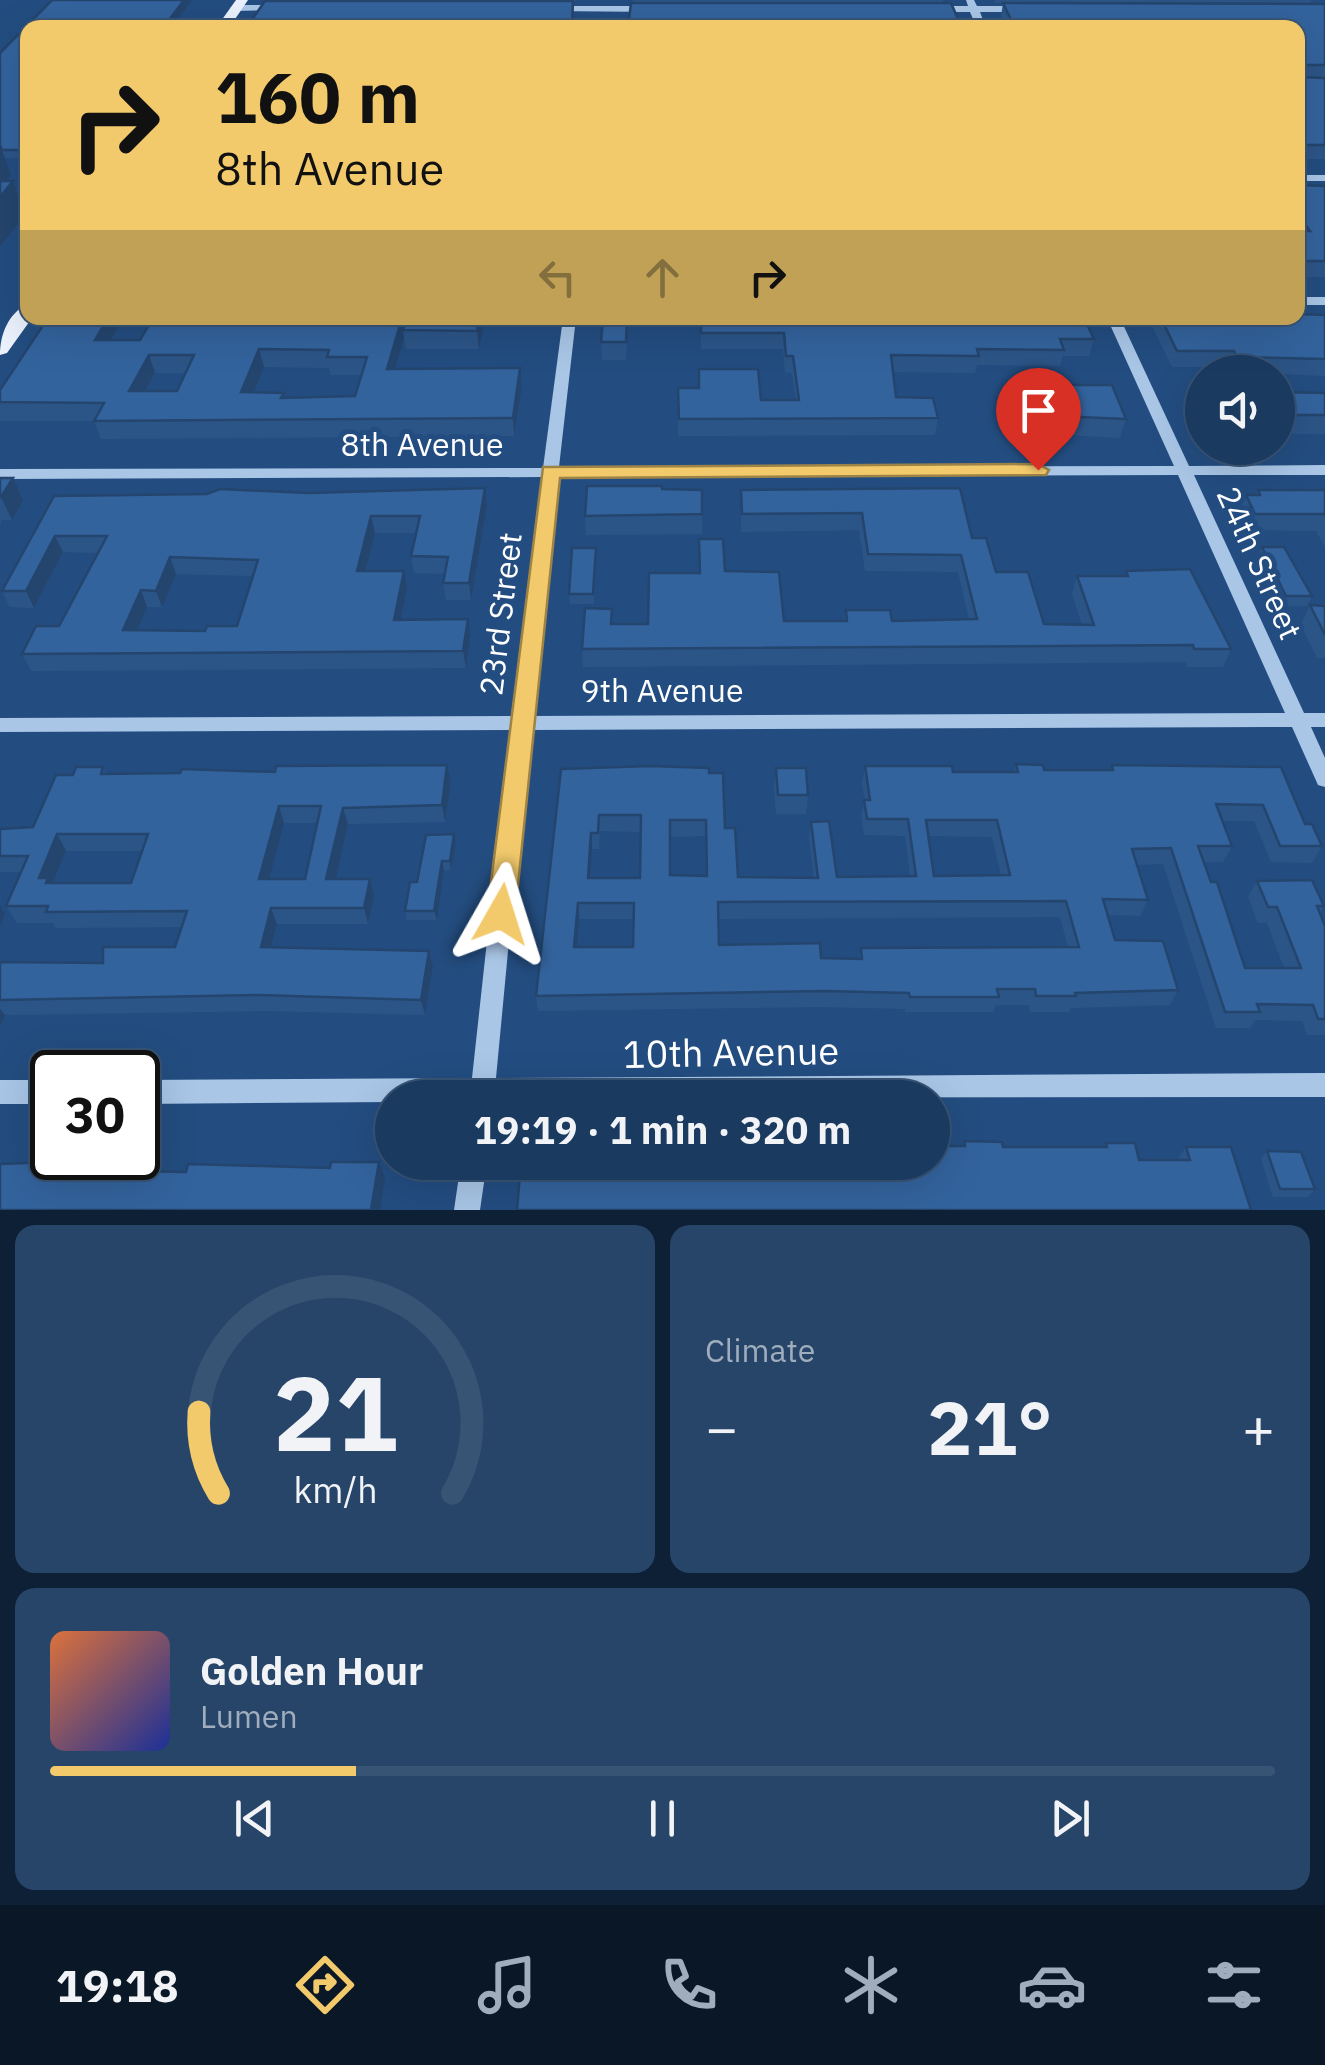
<!DOCTYPE html>
<html lang="en">
<head>
<meta charset="utf-8">
<style>
	body { margin:0; font-family:"IBM Plex Sans",sans-serif; background:#274569; color:#f1f3f6; height:100vh; display:flex; flex-direction:column; font-size:38px; white-space:nowrap }
	* { box-sizing:border-box; margin:0 }
	p { font-size:32px; color:#9fadbd }
	.icon { flex:none; width:55px; height:55px; fill:none; stroke:currentColor; stroke-width:2; stroke-linecap:round; stroke-linejoin:round }
	.map { position:relative; height:1210px; overflow:hidden }
	.sheet { display:flex; flex-direction:column; gap:15px; padding:15px; background:#0e2035; flex:1 }
	.sheet>* { flex:none }
	.top-card { position:absolute; left:20px; top:20px; width:1285px; height:305px; border-radius:20px; box-shadow:0 10px 40px #0002,0 0 0 2px #385475; background:#f2ca6c; color:#111; overflow:hidden }
	.buttons { position:absolute; left:1185px; top:355px; display:grid; gap:20px }
	.buttons a { display:grid; place-items:center; width:110px; height:110px; border-radius:50%; background:#1a3a60; box-shadow:0 10px 40px #0002,0 0 0 2px #385475; font-size:50px }
	.speed { position:absolute; left:30px; top:1050px; display:flex; gap:20px; font-size:50px; font-weight:700; text-align:center }
	.speed>* { display:grid; place-content:center; width:130px; height:130px; border-radius:50%; background:#1a3a60; box-shadow:0 10px 40px #0002,0 0 0 2px #385475; line-height:1 }
	.speed .limit { border:5px solid #111; border-radius:15px; background:#fff; color:#111 }
	.pin { position:absolute; display:grid; place-items:center; width:85px; height:85px; color:#fff; margin:-102px -42px; border-radius:50% 50% 50% 0; rotate:-45deg; box-shadow:0 0 10px #0007 }
	.pin .icon { rotate:45deg }
	.me { position:absolute; width:110px; margin:-55px; rotate:6deg; stroke-linejoin:round; filter:drop-shadow(0 0 8px #0008) }
	.turn { display:flex; align-items:center; gap:35px; height:210px; padding:0 30px; font-size:45px }
	.turn .icon { width:130px; height:130px; stroke-width:2.5 }
	.turn b { display:block; font-size:70px; line-height:85px }
	.lanes { display:flex; align-items:center; height:95px; padding:0 30px; background:#0003; justify-content:center; gap:50px; direction:ltr }
	.lanes .off { opacity:.35 }
	.big { font-size:75px; font-weight:800; line-height:1.1 }
	.sheet .card { flex:1; display:flex; flex-direction:column; justify-content:center; gap:15px; min-width:0; padding:0 35px; border-radius:20px; background:#274569 }
	.sheet .dial { align-items:center; gap:0 }
	.dial svg { height:260px; overflow:visible; fill:none; stroke:#385475; stroke-width:7; stroke-linecap:round; text-anchor:middle }
	.dial text { fill:#f1f3f6; stroke:none }
	.song { display:flex; align-items:center; gap:30px }
	.cover { width:120px; height:120px; border-radius:15px; background:linear-gradient(135deg,hsl(20 70% 55%),hsl(230 70% 35%)) }
	.played { height:10px; border-radius:5px; background:linear-gradient(90deg,#f2ca6c 25%,#385475 25%) }
	.keys { display:flex; justify-content:space-around; direction:ltr }
	.heat { display:flex; justify-content:space-between; align-items:center; font-size:55px; direction:ltr }
	.sheet .tiles { flex:1; display:grid; gap:15px; grid-template-columns:1fr 1fr }
	.card:last-child { grid-column:span 2 }
	.trip { position:absolute; left:375px; top:1080px; width:575px; height:100px; border-radius:50px; background:#1a3a60; box-shadow:0 10px 40px #0002,0 0 0 2px #385475; font-weight:800; line-height:100px; text-align:center }
	.menu { display:flex; height:160px; justify-content:space-around; align-items:center; background:#0a1726; color:#9fadbd }
	.menu .icon { width:70px; height:70px }
	.menu .active { color:#f2ca6c }
	.menu b { font-size:45px; color:#f1f3f6 }
	.map>svg:first-child { display:block }
	.lines { fill:none; stroke-linecap:round; stroke-linejoin:round }
	.minor { fill:#a9c6e7; fill-rule:evenodd }
	.major { fill:#ebf2fd; fill-rule:evenodd }
	.wall { fill:#2c5587; fill-rule:evenodd }
	.shaded-wall { fill:#24456e }
	.building { fill:#33639d; stroke:#24456e; stroke-width:2.5; fill-rule:evenodd }
	.route { fill:#f2ca6c; stroke:#9d8346; stroke-width:2.5 }
	.labels { text-anchor:middle; stroke-width:10; stroke-linejoin:round; paint-order:stroke }
	.street-label { font-size:32px; fill:#fff; stroke:#234d80 }
	.near-street-label { font-size:38px; fill:#fff; stroke:#234d80 }
</style>
</head>
<body>
<div class="map">
<svg width="1325" height="1210" viewBox="0 0 1325 1210">
	<rect width="100%" height="100%" fill="#234d80"/>
	<g class="lines">
		<g class="minor">
			<path d="M966 0H974L977 6H1025L1030 9 1025 12H980L986 28H977L970 12H931L926 9 931 6H968Z"/>
			<path d="M280 5 283 10 235 11 230 8 235 5Z"/>
			<path d="M551 6H655L660 9 655 12 548 11Z"/>
			<rect x="1298" y="175" width="27" height="6"/>
			<rect x="1298" y="297" width="27" height="8"/>
			<path d="M563 318H576L559 467 1174 466 1107 318H1120L1189 466 1325 465V475H1194L1304 713H1325V727H1311L1325 758V787L1318 785 1292 727 529 730 496 1078 1325 1073V1097L392 1098V1102L138 1104V1080L472 1078 510 730 0 732V718L511 716 542 477 0 479V469L543 468ZM1178 475 1285 713 530 716 558 477Z"/>
			<rect x="0" y="1080" width="52" height="24"/>
			<path d="M461 1162H487L480 1210H454Z"/>
		</g>
		<g class="major">
			<path d="M236 0H248L229 28H216Z"/>
			<path d="M28 304V318H32L7 353 0 355C0 335 8 313 28 304Z"/>
		</g>
	</g>
	<g class="wall">
		<path d="M276 0H576L575 2H573V28H246Z"/>
		<path d="M633 0H943V3L633 2Z"/>
		<path d="M994 0H1311L1310 3H1011L1325 4V159H1298V28H1007L1001 16 1003 3H995Z"/>
		<path d="M28 28V158H5L11 175 6 181H13L25 215 0 247V53Z"/>
		<path d="M1298 185 1325 186V277H1298Z"/>
		<path d="M1325 315V376L1278 374V372H1230L1228 367H1172L1153 328 1156 318H1298Z"/>
		<path d="M48 318H122L123 319 111 340H140L403 318 404 324 407 318H481L483 329 479 349H406L404 338 395 369 520 368 522 386 514 436 101 439 94 421H0V390ZM264 367 329 368 331 375H361L355 396 285 398 253 392ZM155 373H185L177 391H145Z"/>
		<path d="M628 318 626 360H602L601 342Z"/>
		<path d="M701 318 1094 339 1089 356H1063L1060 366 977 365 975 373 893 372 896 397 938 418 935 435 678 436V388L761 400H796L792 373 785 372 783 349H701Z"/>
		<path d="M1062 385 1126 419 1120 438 1050 434 1045 420 1041 437H1023L1015 417 1019 399 1042 407 1046 391H1061Z"/>
		<path d="M1278 392 1325 393V434H1278Z"/>
		<path d="M1202 395V420L1197 409Z"/>
		<path d="M0 478 23 501 12 520H2L0 525Z"/>
		<path d="M485 488 487 505 471 600H446L443 583 445 574 414 573 411 556 417 533H375L365 571 407 588 400 620 470 636 466 668 31 671 22 654 59 626 98 553 63 552 34 608 10 607 2 591 54 496 308 493ZM176 574 253 576 237 626 205 631 137 630 147 607H162Z"/>
		<path d="M960 488 972 538 996 572 1044 624 1082 625 1072 594 1077 576H1125L1126 571 1231 649 1223 667H1187L1186 662 583 667 582 649 612 609V624H648L699 573V539L725 571 784 621H844L846 610 892 621 969 619 958 572 865 571 859 530 741 532V490Z"/>
		<path d="M662 489 702 514V534L586 535 585 516Z"/>
		<path d="M1258 490H1325V547L1316 531 1248 530 1239 512 1246 495H1255Z"/>
		<path d="M1262 547 1312 596 1307 606H1282L1258 556Z"/>
		<path d="M596 558 594 604H570L569 594Z"/>
		<path d="M1310 605 1325 606V658H1317L1301 625Z"/>
		<path d="M1016 764 1044 770H1110L1112 765 1281 767 1305 824 1322 846 1312 863 1271 862 1254 821H1222L1232 846 1223 862H1204L1245 968H1284L1267 923H1258L1248 897 1257 881 1324 906 1320 913 1325 926V1035H1307L1302 1021 1255 1020 1250 1028H1216L1163 864 1137 865 1148 900 1140 916 1108 915 1115 940 1178 990 1170 1005 1071 1008 1069 1012H1030L1029 1005H996L993 1012H905V1009L821 1007 538 1011 536 996 561 769 709 773 738 877 814 878 809 838 811 822 837 877 910 876 905 836 864 835 861 816 865 800 862 783 865 766 953 772H1014ZM600 831 641 832 640 878H590L592 849H599ZM705 836 706 876 670 875V837ZM929 836 992 837 1001 875 934 876ZM1060 917 1068 947 861 948 859 959 821 958 719 945 718 919ZM579 919H634L633 947H577Z"/>
		<path d="M447 765 451 782 445 822 348 824 335 879 374 895 368 924H277L271 948 429 951 433 967 425 1015 266 1011 5 1015 0 1024V962L103 963 175 947 181 927 56 928 53 923H17L6 906 21 872H0V829L33 827 103 767 106 774 275 772ZM284 823H317L305 879H269ZM66 851H143L131 883H53Z"/>
		<path d="M776 768 808 795 806 814H776L774 787Z"/>
		<path d="M454 834 456 844 451 870 444 871 437 920H407L405 911 417 882Z"/>
		<path d="M964 1141 1003 1147H1104L1106 1143 1139 1160H1177L1186 1147 1251 1210 932 1162 962 1146Z"/>
		<path d="M1267 1151 1315 1189 1308 1197H1273L1261 1159Z"/>
	</g>
	<g class="shaded-wall">
		<path d="M184 0H192L171 28H163Z"/>
		<path d="M0 145 11 175 0 188Z"/>
		<path d="M13 181 25 215 0 247V197Z"/>
		<path d="M108 318H122L123 319 101 357 95 340Z"/>
		<path d="M402 318H403L406 330H403L404 338 390 387 387 369Z"/>
		<path d="M479 318H481L483 329 479 349 477 331Z"/>
		<path d="M259 349 264 367 246 410 241 392Z"/>
		<path d="M149 355 155 373 135 410 129 391Z"/>
		<path d="M520 368 522 386 514 436 513 418Z"/>
		<path d="M13 478 23 501 12 520 1 497Z"/>
		<path d="M485 488 487 505 471 600 469 583Z"/>
		<path d="M371 516 375 533 361 588 357 571Z"/>
		<path d="M55 536 63 552 34 608 26 591Z"/>
		<path d="M170 557 176 574 162 607 156 591Z"/>
		<path d="M404 571 407 588 397 637 394 620Z"/>
		<path d="M141 590 147 607 130 647 123 630Z"/>
		<path d="M468 619 470 636 466 668 463 651Z"/>
		<path d="M447 765 451 782 445 822 442 805Z"/>
		<path d="M279 806 284 823 265 895 259 879Z"/>
		<path d="M343 808 348 824 332 896 326 879Z"/>
		<path d="M591 833 592 849 589 894 588 878Z"/>
		<path d="M57 834 66 851 52 885 39 878Z"/>
		<path d="M454 834 456 844 451 870 450 861Z"/>
		<path d="M442 861 444 871 437 920 434 911Z"/>
		<path d="M370 879 374 895 368 924 364 908Z"/>
		<path d="M578 903 579 919 576 963 574 947Z"/>
		<path d="M0 906 5 914 0 926Z"/>
		<path d="M271 908 277 924 267 963 261 947Z"/>
		<path d="M429 951 433 967 425 1015 421 1000Z"/>
		<path d="M0 1009 5 1015 1 1024 0 1023Z"/>
		<path d="M135 1159 146 1176 132 1171Z"/>
		<path d="M379 1162 385 1178 380 1210H371Z"/>
	</g>
	<g class="building">
		<path d="M52 0H184L163 28H28V150H2L0 145V53Z"/>
		<path d="M265 1H573L572 28H246Z"/>
		<path d="M631 3H951L962 28H628Z"/>
		<path d="M1003 3 1325 4V65H1303L1300 77 1325 78V145H1298V28H1015Z"/>
		<path d="M0 181H13L0 197Z"/>
		<path d="M1298 185 1325 186V261H1298V231H1310L1298 214Z"/>
		<path d="M1298 314 1325 315V359L1237 357 1234 351H1177L1161 318H1298Z"/>
		<path d="M48 318H108L95 340H140L153 318H402L387 369 520 368 513 418 94 421 104 403 0 402V390ZM259 349 329 350 327 357H367L355 396 281 398 284 393 241 392ZM149 355H194L177 391H129Z"/>
		<path d="M407 318H479L477 331 403 330Z"/>
		<path d="M603 318H627L626 342H601Z"/>
		<path d="M701 318H1084L1094 339H1060L1064 350 977 349 979 356 891 355 896 397 933 398 938 418 679 419 678 388H699V369H758L761 400H799L793 356H786L784 333H701Z"/>
		<path d="M1062 385H1112L1126 419 1055 416 1046 391H1064Z"/>
		<path d="M1278 392 1325 393V415H1278Z"/>
		<path d="M1019 399H1039L1046 418H1027Z"/>
		<path d="M0 478H13L1 497H0Z"/>
		<path d="M587 486H662V489L702 490V514L585 516Z"/>
		<path d="M485 488 469 583H443L448 557 411 556 420 516H371L357 571H404L394 620 468 619 463 651 22 654 36 626H59L107 536H55L26 591H2L54 496 207 494 220 489 308 493ZM170 557 258 560 237 626H207L205 631 123 630 141 590 156 591Z"/>
		<path d="M960 488 972 538H986L996 572H1028L1044 624 1094 625 1077 576H1128L1126 571 1190 569 1231 649H1194L1193 645 582 649 585 608 612 609 611 624H648L649 573H700L699 539H723L725 571 779 572 784 621H847L846 610H890L892 621 977 619 961 555 868 554 862 513 742 514 741 490Z"/>
		<path d="M1258 490H1325V516L1324 514H1255L1246 495H1260Z"/>
		<path d="M1262 547H1284L1312 596H1286Z"/>
		<path d="M572 548H596L593 594H569Z"/>
		<path d="M1310 605 1325 606V635Z"/>
		<path d="M1016 764 1043 765 1044 770H1113L1112 765 1281 767 1305 824H1312L1322 846H1280L1263 805 1216 804 1232 846H1198L1211 882H1217L1245 968H1301L1277 907H1268L1257 881 1312 880 1324 906H1317L1325 926V1019H1318L1313 1005 1257 1004 1260 1012H1225L1171 848 1132 849 1148 900 1103 899 1115 940 1163 941 1178 990 1075 993 1076 996H1036L1035 989H997L999 997H910L909 993 824 991 536 996 561 769 650 766 709 768V773H723L725 828H735L738 877 818 878 811 822 829 821 837 877 916 876 908 819H867L864 800H870L865 766H952L953 772H1018ZM599 815H641L640 878H588L591 833H598ZM670 820H706L707 876 670 875ZM926 820H997L1010 875 934 876ZM1066 901 1079 947 861 948 862 959 821 958 820 943 719 945 718 902ZM578 903H634L633 947H574Z"/>
		<path d="M447 765 442 805 343 808 326 879H370L364 908H271L261 947 429 951 421 1000 259 995 0 1000V962L103 963V947H175L187 911 46 912 48 906H6L28 856H0V829L33 827 56 775H73L76 767H103L101 774 180 773 182 769 275 772 276 766ZM279 806H321L305 879H259ZM57 834H148L131 883H46L48 878H39Z"/>
		<path d="M776 768H806L808 795H778Z"/>
		<path d="M454 834 450 861H442L434 911H405L410 882H417L426 835Z"/>
		<path d="M964 1141 1002 1142 1003 1147H1107L1106 1143H1135L1139 1160H1190L1186 1147H1231L1251 1210H517L521 1162H932V1146H965Z"/>
		<path d="M1267 1151 1301 1152 1315 1189H1280Z"/>
		<path d="M135 1159 132 1171 186 1172 188 1164 330 1168 331 1162H379L371 1210H0V1164Z"/>
	</g>
	<path class="route" d="M1038 464 1049 470 1046 475 560 478 515 914 511 923 501 927 491 923 487 914 543 467Z"/>
	<g class="labels">
		<g class="street-label">
			<text x="422" y="456">8th Avenue</text>
			<text transform="translate(1259 563) rotate(66)" y="11">24th Street</text>
			<text transform="translate(501 614) rotate(-83)" y="11">23rd Street</text>
			<text x="662" y="702">9th Avenue</text>
		</g>
		<g class="near-street-label">
			<text transform="translate(731 1053) rotate(-1)" y="13">10th Avenue</text>
		</g>
	</g>
</svg>
<div class="buttons">
<a><svg class="icon" aria-label="sound" viewBox="0 0 24 24"><path d="M4 9h4l5-4v14l-5-4H4zM17 9q2 3 0 6"/></svg></a>
</div>
<div class="speed"><div class="limit">30</div></div>
<div class="pin" style="left:1038px;top:470px;background:#d93025"><svg class="icon" aria-label="arrive" viewBox="0 0 24 24"><path d="M6 21V4h12l-3 4 3 4H6"/></svg></div>
<svg class="me" style="left:501px;top:914px" viewBox="-20 -20 40 40"><path d="M0-17L14 15 0 8-14 15z" fill="#f2ca6c" stroke="#fff" stroke-width="4"/></svg>
<div class="trip">19:19 · 1 min · 320 m</div>
<div class="top-card">
<div class="turn"><svg class="icon" aria-label="right" viewBox="0 0 24 24"><path d="M7 20v-9h11M14 6l5 5-5 5"/></svg><div><b>160 m</b>8th Avenue</div></div>
<div class="lanes"><svg class="icon off" aria-label="left" viewBox="0 0 24 24"><path d="M17 20v-9H6M10 6l-5 5 5 5"/></svg><svg class="icon off" aria-label="ahead" viewBox="0 0 24 24"><path d="M12 20V5M6 11l6-6 6 6"/></svg><svg class="icon" aria-label="right" viewBox="0 0 24 24"><path d="M7 20v-9h11M14 6l5 5-5 5"/></svg></div>
</div>
</div>
<section class="sheet">
<div class="tiles">
<div class="card dial"><svg viewBox="0 0 100 80">
<path d="M14 69A42 42 0 1 1 86 69"/>
<path d="M14 69A42 42 0 0 1 8 44" stroke="#f2ca6c"/>
<text x="50" y="56" font-size="32" font-weight="700">21</text>
<text x="50" y="72" font-size="11">km/h</text>
</svg></div>
<div class="card"><p>Climate</p>
<div class="heat"><a>−</a><b class="big">21°</b><a>+</a></div>
</div>
<div class="card">
<div class="song"><i class="cover"></i><div><b>Golden Hour</b><p>Lumen</p></div></div>
<div class="played"></div>
<div class="keys"><svg class="icon" aria-label="previous" viewBox="0 0 24 24"><path d="M18 5L8 12l10 7zM5 5v14"/></svg><svg class="icon" aria-label="pause" viewBox="0 0 24 24"><path d="M8 5v14M16 5v14"/></svg><svg class="icon" aria-label="next" viewBox="0 0 24 24"><path d="M6 5l10 7-10 7zM19 5v14"/></svg></div>
</div>
</div>
</section>
<nav class="menu">
<b>19:18</b>
<svg class="icon active" aria-label="directions" viewBox="0 0 24 24"><path d="M12 3l9 9-9 9-9-9zM9 14v-3h6M13 9l2 2-2 2"/></svg>
<svg class="icon" aria-label="music" viewBox="0 0 24 24"><path d="M9 18V5l10-2v13"/><circle cx="6" cy="18" r="3"/><circle cx="16" cy="16" r="3"/></svg>
<svg class="icon" aria-label="phone" viewBox="0 0 24 24"><path d="M5 4h4l2 5-3 2q2 4 5 5l2-3 5 2v4C11 20 4 13 5 4z"/></svg>
<svg class="icon" aria-label="climate" viewBox="0 0 24 24"><path d="M12 3v18M4 7l16 10M4 17L20 7"/></svg>
<svg class="icon" aria-label="car" viewBox="0 0 24 24"><path d="M5 17H2v-5l4-1 3-4h7l3 4 3 1v5h-3M9 17h6M6 11h13"/><circle cx="7" cy="17" r="2"/><circle cx="17" cy="17" r="2"/></svg>
<svg class="icon" aria-label="filters" viewBox="0 0 24 24"><path d="M4 7h16M4 17h16"/><circle cx="9" cy="7" r="2"/><circle cx="15" cy="17" r="2"/></svg>
</nav>
</body>
</html>
